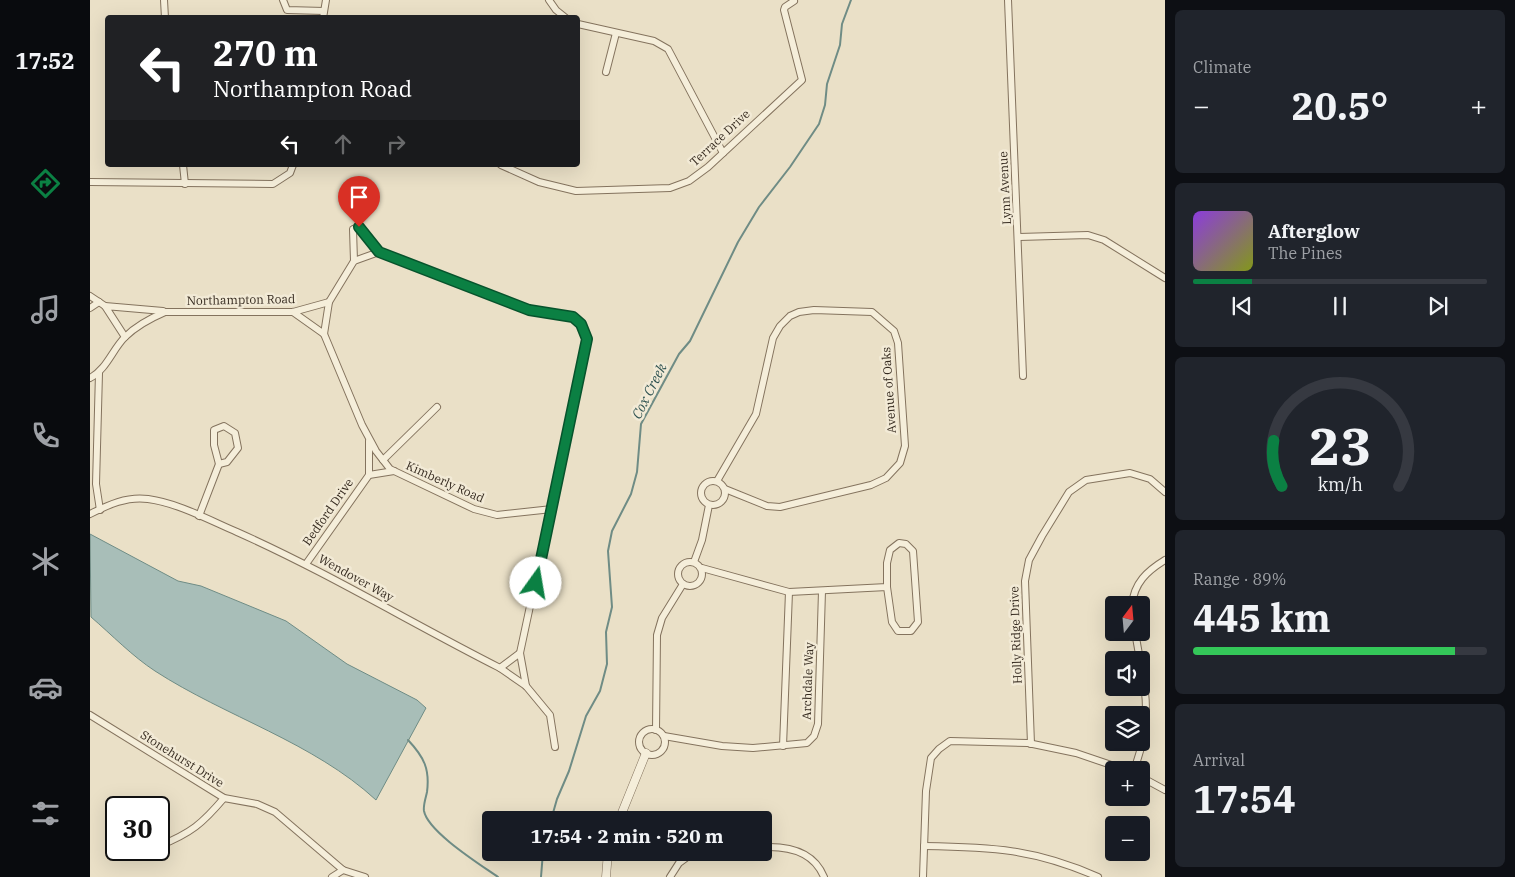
<!DOCTYPE html>
<html lang="en">
<head>
<meta charset="utf-8">
<style>
	body { margin:0; font-family:"IBM Plex Serif",serif; background:#20242c; color:#f1f3f6; height:100vh; display:flex; flex-direction:column; font-size:19px; white-space:nowrap }
	* { box-sizing:border-box; margin:0 }
	p { font-size:16px; color:#9ea1a6 }
	.icon { flex:none; width:28px; height:28px; fill:none; stroke:currentColor; stroke-width:2; stroke-linecap:round; stroke-linejoin:round }
	.map { position:relative; flex:1; overflow:hidden }
	.sheet { display:flex; flex-direction:column; gap:10px; padding:10px; background:#0d0f14; width:350px }
	.sheet>* { flex:none }
	.banner { position:absolute; left:15px; top:15px; width:475px; height:152px; border-radius:5px; box-shadow:0 5px 20px #0002; background:#202124; color:#fff; overflow:hidden }
	.needle { width:32px; rotate:16deg }
	.controls { position:absolute; left:1015px; top:596px; display:grid; gap:10px }
	.controls a { display:grid; place-items:center; width:45px; height:45px; border-radius:5px; background:#171b24; box-shadow:0 5px 20px #0002; font-size:25px }
	.speed { position:absolute; left:15px; top:796px; display:flex; gap:10px; font-size:25px; font-weight:700; text-align:center }
	.speed>* { display:grid; place-content:center; width:65px; height:65px; border-radius:50%; background:#171b24; box-shadow:0 5px 20px #0002; line-height:1 }
	.speed .limit { border:2px solid #111; border-radius:8px; background:#fff; color:#111 }
	.pin { position:absolute; display:grid; place-items:center; width:42px; height:42px; color:#fff; margin:-51px -21px; border-radius:50% 50% 50% 0; rotate:-45deg; box-shadow:0 0 5px #0007 }
	.pin .icon { rotate:45deg }
	.me { position:absolute; width:55px; margin:-28px; rotate:13deg; stroke-linejoin:round; filter:drop-shadow(0 0 4px #0008) }
	.turn { display:flex; align-items:center; gap:18px; height:105px; padding:0 25px; font-size:22px }
	.turn .icon { width:65px; height:65px; stroke-width:2.5 }
	.turn b { display:block; font-size:35px; line-height:42px }
	.lanes { display:flex; align-items:center; height:48px; padding:0 25px; background:#0003; justify-content:center; gap:25px; direction:ltr }
	.lanes .off { opacity:.35 }
	.big { font-size:38px; font-weight:800; line-height:1.1 }
	.sheet .card { flex:1; display:flex; flex-direction:column; justify-content:center; gap:8px; min-width:0; padding:0 18px; border-radius:8px; background:#20242c }
	.sheet .dial { align-items:center; gap:0 }
	.dial svg { height:130px; overflow:visible; fill:none; stroke:#363941; stroke-width:7; stroke-linecap:round; text-anchor:middle }
	.dial text { fill:#f1f3f6; stroke:none }
	.song { display:flex; align-items:center; gap:15px }
	.cover { width:60px; height:60px; border-radius:8px; background:linear-gradient(135deg,hsl(270 70% 55%),hsl(70 70% 35%)) }
	.played { height:5px; border-radius:2px; background:linear-gradient(90deg,#0b8043 20%,#363941 20%) }
	.keys { display:flex; justify-content:space-around; direction:ltr }
	.heat { display:flex; justify-content:space-between; align-items:center; font-size:28px; direction:ltr }
	.charge { height:8px; border-radius:4px; background:linear-gradient(90deg,#34c759 89%,#363941 0) }
	.trip { position:absolute; left:392px; top:811px; width:290px; height:50px; border-radius:5px; background:#171b24; box-shadow:0 5px 20px #0002; font-weight:800; line-height:50px; text-align:center }
	main { display:flex; flex:1; min-height:0 }
	.menu { display:flex; flex-direction:column; width:90px; justify-content:space-around; align-items:center; background:#090b0e; color:#9ea1a6 }
	.menu .icon { width:35px; height:35px }
	.menu .active { color:#0b8043 }
	.menu b { font-size:22px; color:#f1f3f6 }
	.map>svg:first-child { display:block }
	.water { fill:#a8beb8; stroke:#6f8c85 }
	.lines { fill:none; stroke-linecap:round; stroke-linejoin:round }
	.stream { stroke:#6f8c85; stroke-width:2 }
	.minor-casing { stroke:#84735e; stroke-width:8 }
	.tertiary-casing { stroke:#84735e; stroke-width:9 }
	.minor { stroke:#f5eeda; stroke-width:6 }
	.tertiary { stroke:#f5eeda; stroke-width:8 }
	.route-casing { stroke:#07532c; stroke-width:12 }
	.route { stroke:#0b8043; stroke-width:9 }
	.labels { text-anchor:middle; stroke-width:5; stroke-linejoin:round; paint-order:stroke }
	.street-label { font-size:12px; fill:#362b20; stroke:#f2ead6 }
	.water-label { font-size:14px; font-style:italic; fill:#315452; stroke:#f2ead6 }
</style>
</head>
<body>
<main>
<nav class="menu">
<b>17:52</b>
<svg class="icon active" aria-label="directions" viewBox="0 0 24 24"><path d="M12 3l9 9-9 9-9-9zM9 14v-3h6M13 9l2 2-2 2"/></svg>
<svg class="icon" aria-label="music" viewBox="0 0 24 24"><path d="M9 18V5l10-2v13"/><circle cx="6" cy="18" r="3"/><circle cx="16" cy="16" r="3"/></svg>
<svg class="icon" aria-label="phone" viewBox="0 0 24 24"><path d="M5 4h4l2 5-3 2q2 4 5 5l2-3 5 2v4C11 20 4 13 5 4z"/></svg>
<svg class="icon" aria-label="climate" viewBox="0 0 24 24"><path d="M12 3v18M4 7l16 10M4 17L20 7"/></svg>
<svg class="icon" aria-label="car" viewBox="0 0 24 24"><path d="M5 17H2v-5l4-1 3-4h7l3 4 3 1v5h-3M9 17h6M6 11h13"/><circle cx="7" cy="17" r="2"/><circle cx="17" cy="17" r="2"/></svg>
<svg class="icon" aria-label="filters" viewBox="0 0 24 24"><path d="M4 7h16M4 17h16"/><circle cx="9" cy="7" r="2"/><circle cx="15" cy="17" r="2"/></svg>
</nav>
<div class="map">
<svg width="1075" height="877" viewBox="0 0 1075 877">
	<rect width="100%" height="100%" fill="#eae0c7"/>
	<path class="water" d="M0 534 88 581 111 586 196 621 257 664 327 700 336 708 286 800C223 742 136 717 65 671 42 656 22 635 1 617Z"/>
	<g class="lines">
		<g class="stream">
			<path d="M318 740C334 757 340 769 337 792 336 797 333 805 334 811 338 832 391 865 408 877"/>
			<path d="M461 820 467 799 479 771 496 716 510 691 517 664 516 632 522 607 518 551 522 531 541 494 547 472 551 424 589 354 600 341 648 242 669 207 700 167 729 124 735 105 737 84 750 45 752 24 761 0"/>
			<path d="M451 877 453 852"/>
		</g>
		<defs>
			<g id="minor">
				<path d="M74 0 75 18"/>
				<path d="M193 0 197 10 234 11"/>
				<path d="M459 0 466 10 476 18"/>
				<path d="M918 0 933 376"/>
				<path d="M233 18 236 0"/>
				<path d="M488 24 564 41 578 49 633 153"/>
				<path d="M516 72 526 33"/>
				<path d="M93 165 95 184"/>
				<path d="M411 165 449 182 486 191 580 188 599 181 618 167 712 80 694 10 695 7 704 1"/>
				<path d="M0 182 183 184 200 173 203 165"/>
				<path d="M929 237 998 235 1014 240 1075 278"/>
				<path d="M264 261 263 229 269 227 289 252"/>
				<path d="M0 296 15 306"/>
				<path d="M239 302 234 334 272 425 286 451 300 469 384 509 407 515 462 509"/>
				<path d="M0 308 9 302"/>
				<path d="M203 312 234 334"/>
				<path d="M35 337 15 306 73 311"/>
				<path d="M9 373 6 484 10 510"/>
				<path d="M0 378C17 369 22 350 35 337 46 326 61 318 75 312H203L239 302 264 261 289 252 439 310 483 317 491 324 497 339 430 653 410 668"/>
				<path d="M134 426 145 433 148 448 137 462 129 464 124 445V430Z"/>
				<path d="M279 441V475"/>
				<path d="M293 460 347 407"/>
				<circle cx="623" cy="493" r="12"/>
				<path d="M627 481 666 414 683 338 690 326 700 316 709 312 724 310 782 312 804 331 808 343 815 446 810 463 796 478 781 485 690 507 677 506 635 489"/>
				<path d="M0 514C18 505 37 496 58 499 88 503 119 520 147 532 237 572 321 623 410 668L436 686 460 715 465 747"/>
				<path d="M109 516 129 464"/>
				<circle cx="600" cy="574" r="12"/>
				<path d="M604 562 612 540 619 505"/>
				<path d="M216 564 279 475 304 471"/>
				<path d="M612 568 699 592 797 587 802 622 808 631H821L828 622 823 551 816 544 809 543 800 550 797 563V587"/>
				<path d="M1042 605C1044 583 1057 571 1075 560"/>
				<path d="M1045 632 1050 660"/>
				<path d="M430 653 436 686"/>
				<path d="M0 715 134 798 167 804 185 812 253 870 275 877"/>
				<circle cx="562" cy="742" r="13"/>
				<path d="M566 730 567 635 572 618 593 584"/>
				<path d="M574 736 632 746 663 748 717 743 724 736 728 724 732 591"/>
				<path d="M941 744 935 581 939 560 952 536 979 492 996 480 1040 473 1060 479 1075 492"/>
				<path d="M693 746 699 592"/>
				<path d="M1044 770C1058 731 1059 706 1051 665"/>
				<path d="M1051 777 1075 790"/>
				<path d="M69 846C101 833 112 824 134 798"/>
				<path d="M834 846C902 847 945 849 1008 877"/>
				<path d="M674 847C699 846 724 852 734 877"/>
				<path d="M242 877 253 870"/>
				<path d="M580 877 589 863 604 852"/>
				<path d="M833 877 836 791 841 758 849 749 860 741 938 743 986 753 1036 770"/>
			</g>
			<g id="tertiary">
				<path d="M529 820 556 753"/>
				<path d="M516 877 518 852"/>
			</g>
		</defs>
		<use href="#minor" class="minor-casing"/>
		<use href="#tertiary" class="tertiary-casing"/>
		<use href="#minor" class="minor"/>
		<use href="#tertiary" class="tertiary"/>
	</g>
	<g class="lines">
		<defs>
			<path id="route" d="M269 227 289 252 439 310 483 317 491 324 497 339 446 583"/>
		</defs>
		<use href="#route" class="route-casing"/>
		<use href="#route" class="route"/>
	</g>
	<g class="labels">
		<g class="street-label">
			<text transform="translate(630 138) rotate(-43)" y="4">Terrace Drive</text>
			<text transform="translate(915 188) rotate(-93)" y="4">Lynn Avenue</text>
			<text transform="translate(151 300) rotate(-1)" y="4">Northampton Road</text>
			<text transform="translate(799 390) rotate(-94)" y="4">Avenue of Oaks</text>
			<text transform="translate(355 482) rotate(24)" y="4">Kimberly Road</text>
			<text transform="translate(238 512) rotate(-55)" y="4">Bedford Drive</text>
			<text transform="translate(266 578) rotate(29)" y="4">Wendover Way</text>
			<text transform="translate(926 635) rotate(-92)" y="4">Holly Ridge Drive</text>
			<text transform="translate(718 681) rotate(-88)" y="4">Archdale Way</text>
			<text transform="translate(92 759) rotate(32)" y="4">Stonehurst Drive</text>
		</g>
		<g class="water-label">
			<text transform="translate(559 391) rotate(-63)" y="5">Cox Creek</text>
		</g>
	</g>
</svg>
<div class="controls">
<a><svg class="needle" viewBox="-14 -14 28 28"><path d="M0-13l5 13h-10z" fill="#e53935"/><path d="M0 13l5-13h-10z" fill="#9ea1a6"/></svg></a>
<a><svg class="icon" aria-label="sound" viewBox="0 0 24 24"><path d="M4 9h4l5-4v14l-5-4H4zM17 9q2 3 0 6"/></svg></a>
<a><svg class="icon" aria-label="layers" viewBox="0 0 24 24"><path d="M12 4l9 5-9 5-9-5zM3 14l9 5 9-5"/></svg></a>
<a>+</a>
<a>−</a>
</div>
<div class="speed"><div class="limit">30</div></div>
<div class="pin" style="left:269px;top:227px;background:#d93025"><svg class="icon" aria-label="arrive" viewBox="0 0 24 24"><path d="M6 21V4h12l-3 4 3 4H6"/></svg></div>
<svg class="me" style="left:446px;top:583px" viewBox="-20 -20 40 40"><circle r="19" fill="#fff"/><path d="M0-13L10 11 0 6-10 11z" fill="#0b8043"/></svg>
<div class="trip">17:54 · 2 min · 520 m</div>
<div class="banner">
<div class="turn"><svg class="icon" aria-label="left" viewBox="0 0 24 24"><path d="M17 20v-9H6M10 6l-5 5 5 5"/></svg><div><b>270 m</b>Northampton Road</div></div>
<div class="lanes"><svg class="icon" aria-label="left" viewBox="0 0 24 24"><path d="M17 20v-9H6M10 6l-5 5 5 5"/></svg><svg class="icon off" aria-label="ahead" viewBox="0 0 24 24"><path d="M12 20V5M6 11l6-6 6 6"/></svg><svg class="icon off" aria-label="right" viewBox="0 0 24 24"><path d="M7 20v-9h11M14 6l5 5-5 5"/></svg></div>
</div>
</div>
<section class="sheet">
<div class="card"><p>Climate</p>
<div class="heat"><a>−</a><b class="big">20.5°</b><a>+</a></div>
</div>
<div class="card">
<div class="song"><i class="cover"></i><div><b>Afterglow</b><p>The Pines</p></div></div>
<div class="played"></div>
<div class="keys"><svg class="icon" aria-label="previous" viewBox="0 0 24 24"><path d="M18 5L8 12l10 7zM5 5v14"/></svg><svg class="icon" aria-label="pause" viewBox="0 0 24 24"><path d="M8 5v14M16 5v14"/></svg><svg class="icon" aria-label="next" viewBox="0 0 24 24"><path d="M6 5l10 7-10 7zM19 5v14"/></svg></div>
</div>
<div class="card dial"><svg viewBox="0 0 100 80">
<path d="M14 69A42 42 0 1 1 86 69"/>
<path d="M14 69A42 42 0 0 1 9 41" stroke="#0b8043"/>
<text x="50" y="56" font-size="32" font-weight="700">23</text>
<text x="50" y="72" font-size="11">km/h</text>
</svg></div>
<div class="card"><p>Range · 89%</p><b class="big">445 km</b><div class="charge"></div></div>
<div class="card"><p>Arrival</p><b class="big">17:54</b></div>
</section>
</main>
</body>
</html>
